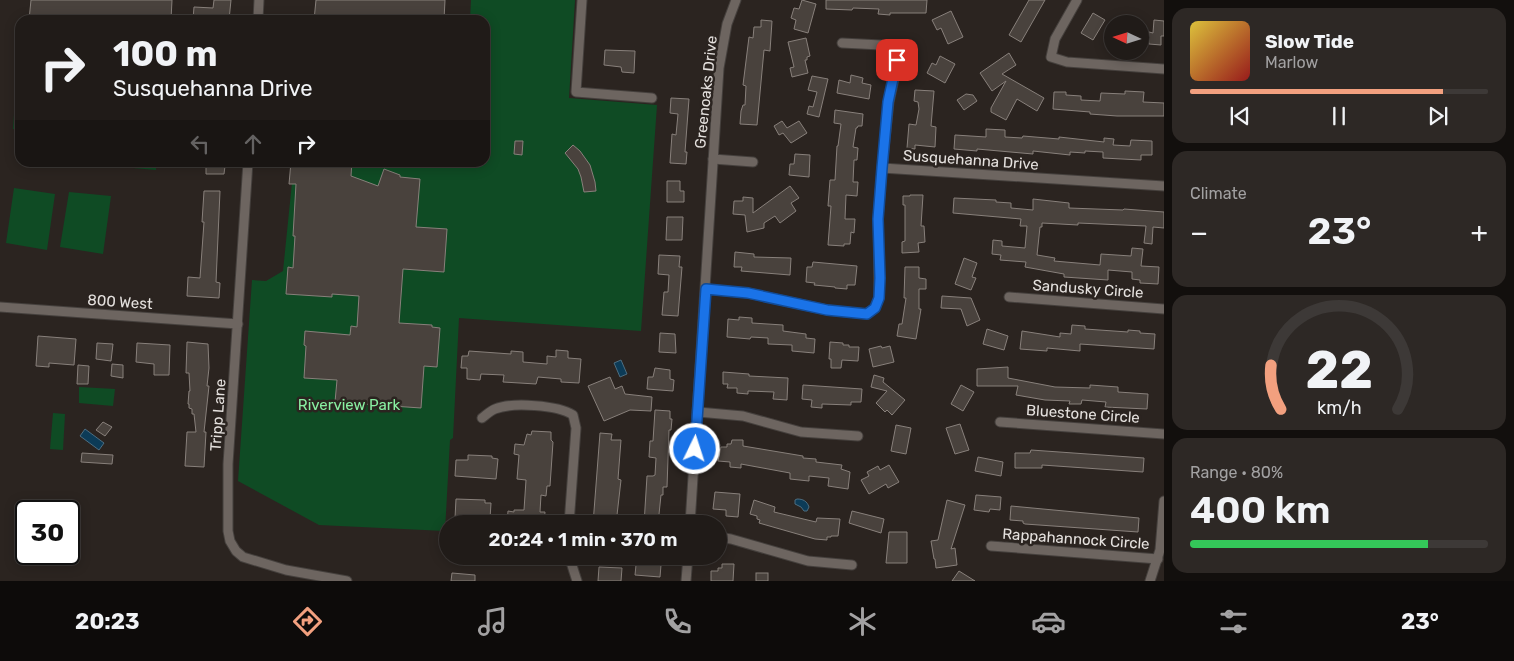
<!DOCTYPE html>
<html lang="en">
<head>
<meta charset="utf-8">
<style>
	body { margin:0; font-family:Rubik,sans-serif; background:#2d2825; color:#f1f3f6; height:100vh; display:flex; flex-direction:column; font-size:19px; white-space:nowrap }
	* { box-sizing:border-box; margin:0 }
	p { font-size:16px; color:#a2a1a2 }
	.icon { flex:none; width:28px; height:28px; fill:none; stroke:currentColor; stroke-width:2; stroke-linecap:round; stroke-linejoin:round }
	.map { position:relative; flex:1; overflow:hidden }
	.side { display:flex; flex-direction:column; gap:8px; padding:8px; background:#120f0d; width:350px }
	.side>* { flex:none }
	.guide { position:absolute; left:15px; top:15px; width:475px; height:152px; border-radius:15px; box-shadow:0 2px 12px #0003,0 0 0 1px #3d3937; background:#201b18; color:#f1f3f6; overflow:hidden }
	.needle { width:32px; rotate:274deg }
	.buttons { position:absolute; left:1104px; top:15px; display:grid; gap:10px }
	.buttons a { display:grid; place-items:center; width:45px; height:45px; border-radius:50%; background:#201b18; box-shadow:0 2px 12px #0003,0 0 0 1px #3d3937; font-size:25px }
	.speed { position:absolute; left:15px; top:500px; display:flex; gap:10px; font-size:25px; font-weight:700; text-align:center }
	.speed>* { display:grid; place-content:center; width:65px; height:65px; border-radius:50%; background:#201b18; box-shadow:0 2px 12px #0003,0 0 0 1px #3d3937; line-height:1 }
	.speed .limit { border:2px solid #111; border-radius:8px; background:#fff; color:#111 }
	.pin { position:absolute; display:grid; place-items:center; width:42px; height:42px; color:#fff; margin:-21px; border-radius:10px; box-shadow:0 2px 8px #0006 }
	.me { position:absolute; width:55px; margin:-28px; rotate:4deg; stroke-linejoin:round; filter:drop-shadow(0 0 4px #0008) }
	.turn { display:flex; align-items:center; gap:18px; height:105px; padding:0 15px; font-size:22px }
	.turn .icon { width:65px; height:65px; stroke-width:2.5 }
	.turn b { display:block; font-size:35px; line-height:42px }
	.lanes { display:flex; align-items:center; height:48px; padding:0 15px; background:#0003; justify-content:center; gap:25px; direction:ltr }
	.lanes .off { opacity:.35 }
	.big { font-size:38px; font-weight:600; line-height:1.1 }
	.side .widget { flex:1; display:flex; flex-direction:column; justify-content:center; gap:8px; min-width:0; padding:0 18px; border-radius:15px; background:#2d2825 }
	.side .dial { align-items:center; gap:0 }
	.dial svg { height:130px; overflow:visible; fill:none; stroke:#3d3937; stroke-width:7; stroke-linecap:round; text-anchor:middle }
	.dial text { fill:#f1f3f6; stroke:none }
	.song { display:flex; align-items:center; gap:15px }
	.cover { width:60px; height:60px; border-radius:8px; background:linear-gradient(135deg,hsl(50 70% 55%),hsl(0 70% 35%)) }
	.played { height:5px; border-radius:2px; background:linear-gradient(90deg,#f2a07f 85%,#3d3937 85%) }
	.keys { display:flex; justify-content:space-around; direction:ltr }
	.heat { display:flex; justify-content:space-between; align-items:center; font-size:28px; direction:ltr }
	.charge { height:8px; border-radius:4px; background:linear-gradient(90deg,#34c759 80%,#3d3937 0) }
	.trip { position:absolute; left:439px; top:515px; width:288px; height:50px; border-radius:25px; background:#201b18; box-shadow:0 2px 12px #0003,0 0 0 1px #3d3937; font-weight:600; line-height:50px; text-align:center }
	.dock { display:flex; height:80px; justify-content:space-around; align-items:center; background:#0d0b0a; color:#a2a1a2 }
	.dock .icon { width:35px; height:35px }
	.dock .current { color:#f2a07f }
	.dock b { font-size:22px; color:#f1f3f6 }
	main { display:flex; flex:1; min-height:0 }
	.map>svg:first-child { display:block }
	.green { fill:#0f4b24 }
	.water { fill:#0c3b57; stroke:#4d6d80 }
	.building { fill:#49423d; stroke:#88807b }
	.lines { fill:none; stroke-linecap:round; stroke-linejoin:round }
	.minor-casing { stroke:#45403d; stroke-width:11 }
	.minor { stroke:#6d6560; stroke-width:9 }
	.route-casing { stroke:#114b97; stroke-width:12 }
	.route { stroke:#1a73e8; stroke-width:9 }
	.labels { text-anchor:middle; stroke-width:5; stroke-linejoin:round; paint-order:stroke }
	.street-label { font-size:15px; fill:#e5e1de; stroke:#2b2420 }
	.park-label { font-size:15px; fill:#89efa2; stroke:#2b2420 }
</style>
</head>
<body>
<main>
<div class="map">
<svg width="1164" height="581" viewBox="0 0 1164 581">
	<rect width="100%" height="100%" fill="#2b2420"/>
	<g class="green">
		<path d="M471 0H575L569 98 657 105 641 331 459 318 453 438 450 440 445 531 319 525 238 481 252 280 266 281 283 271 294 163 402 162 461 167 462 163 485 162V20H470Z"/>
		<path d="M15 100 20 101V129H13Z"/>
		<path d="M88 162H156V170L87 164Z"/>
		<path d="M14 188 55 194 47 250 6 243Z"/>
		<path d="M69 192 111 196 103 254 60 247Z"/>
		<path d="M79 387 115 389 113 406 79 403Z"/>
		<path d="M53 413 65 414 63 450 50 449Z"/>
	</g>
	<g class="water">
		<path d="M621 360 627 374 620 377 614 363Z"/>
		<path d="M85 429 104 443 99 450 80 436Z"/>
		<path d="M797 499C803 499 807 501 809 507L807 511H804L801 507 795 504V500Z"/>
	</g>
	<g class="building">
		<path d="M31 0H172L171 20 81 18V20H29Z"/>
		<path d="M214 0H231L229 20 193 19 194 7 213 8Z"/>
		<path d="M316 0H445L444 20H314Z"/>
		<path d="M802 0 816 4 808 33 794 29 796 20 791 18 794 8 799 9Z"/>
		<path d="M826 0H927L926 13H890V15L878 14 879 9 853 8 852 10 826 9Z"/>
		<path d="M1029 0H1045L1021 42 1009 35Z"/>
		<path d="M951 11 963 37 948 44 941 28 937 30 932 20Z"/>
		<path d="M1093 13 1105 20 1093 40 1081 33Z"/>
		<path d="M761 20 772 21 770 51 764 50 757 125 740 124 741 111 743 105H745L746 86 743 85 749 37 753 38 754 27H761Z"/>
		<path d="M1154 20 1164 21V36H1161V45L1149 44V32L1153 33Z"/>
		<path d="M806 38 810 56 807 57V60H805L808 73 792 77 790 68 794 67 788 42Z"/>
		<path d="M605 50 635 51 634 73 622 72 621 67 604 65Z"/>
		<path d="M1009 53 1016 65 1002 74 1044 98 1037 111 1017 99 1006 120 991 112V108L1006 81 992 91 980 73Z"/>
		<path d="M940 56 955 64 945 83 927 73 932 63 936 65Z"/>
		<path d="M851 75 863 78 862 83 871 85 869 99 837 93 839 80 850 83Z"/>
		<path d="M812 76 828 79 819 117 807 114 809 106 813 107 817 92 808 90Z"/>
		<path d="M915 90 934 91 931 126 936 127 935 147 915 145V149L907 148 909 124 916 125 919 109 918 102 914 101Z"/>
		<path d="M1125 91 1144 92 1143 102 1164 103V116H1117L1090 114V112L1053 109 1054 92H1066V95L1081 96V100L1100 101 1101 93 1125 94Z"/>
		<path d="M966 94 973 95 977 101 964 110 957 100Z"/>
		<path d="M671 98 689 99 685 152H687L686 164 670 163 672 134 676 135 678 114 670 113Z"/>
		<path d="M835 110 863 114 862 126H858L857 128H856L853 147 858 148 857 160H854L853 182H858L857 196 846 195 845 219H855L854 233 851 232 850 244H844V246L828 245 831 206H828L830 180H835L837 146H838L841 124 834 123Z"/>
		<path d="M782 121 787 128 799 121 807 133 791 143 783 133 779 135 774 126Z"/>
		<path d="M986 129 1005 130V137L1022 138 1023 136 1059 139V137L1104 142V138L1114 139 1113 145 1130 146 1131 140 1152 141V155H1141V160L1103 158V152L1085 151V153L1070 152V155L1033 151V154L977 149V151L954 149 955 135 986 137Z"/>
		<path d="M515 141H523L522 155 514 154Z"/>
		<path d="M573 145 580 151 590 165 595 182 596 191 584 192 581 177 578 169 565 153Z"/>
		<path d="M795 154 810 155 809 177 789 175 790 164H794Z"/>
		<path d="M206 162H222V165L225 166 224 174H206Z"/>
		<path d="M291 162H352L351 176 378 186 384 169 400 175V177L420 179 416 227 447 229 444 272 403 269 399 323 432 325V327L440 328 437 367 424 366 421 408 335 402 337 380 304 378 306 346 304 345 305 331 350 335 351 326 357 327 359 296 332 294V297L286 294 288 267 293 268 295 236H293L296 184H289Z"/>
		<path d="M667 181H680V191H684V202H667Z"/>
		<path d="M790 186 799 198 791 203 796 211 780 223 775 216 764 223V228L747 232 745 215 733 214 734 201H743V197L753 198V213Z"/>
		<path d="M204 191H220L216 282 220 283 219 298 187 296 188 277 200 278 204 222H202Z"/>
		<path d="M910 195H923L921 226H924L925 242 918 243 919 252 902 253V242L905 241V205H903V196H910Z"/>
		<path d="M954 198 996 200V202L1011 203V208L1033 210V199L1069 203V208L1123 210 1124 209 1164 212V228L1153 227 1152 244 1144 243 1146 226 1078 223V225L1042 223V227H1040L1037 255 1055 258 1054 261 1100 265 1101 254 1131 256 1132 248 1143 249 1141 266 1159 267 1158 284 1140 283V280L1132 279V272L1108 270V280L1064 277V274L1025 267 1026 262 1000 260 1001 255 992 254 993 240 1002 241V246L1025 248 1027 226H1020L1021 219 953 213Z"/>
		<path d="M667 217H683L682 240H666Z"/>
		<path d="M735 252 754 254V257L791 258 790 275 741 271 742 267H734Z"/>
		<path d="M659 255 680 256 679 267H682L678 316 662 315 664 292H668L669 275 658 274Z"/>
		<path d="M964 258 977 263 972 277 976 278 971 290 955 284Z"/>
		<path d="M813 262 857 266 855 285H847V289L835 288V287L814 285 815 283 806 282 807 267H812Z"/>
		<path d="M905 267H919V278L926 279V289H919V309H921L916 339 897 336 899 324H902L906 298H904Z"/>
		<path d="M942 296 971 298 980 320 967 326 961 309 941 308Z"/>
		<path d="M739 317 752 318V323L783 325V331L806 334V338L815 339 814 353 792 351V345L768 344V338L751 337 750 339 727 337 728 319 739 320Z"/>
		<path d="M1072 325 1085 326V329L1128 332V330L1140 331V333L1155 334 1154 349 1080 344V351L1047 348V351L1020 349 1022 331 1060 337V333L1071 334Z"/>
		<path d="M987 329 1008 336 1004 350 983 344Z"/>
		<path d="M660 333 675 334 676 353 659 352Z"/>
		<path d="M38 336 76 339 74 365 49 363V367L36 366Z"/>
		<path d="M187 342 208 344 209 368 207 386H209L204 432H206L204 467 185 466 187 432H196L194 414H192V409L189 408V404H188L189 391H190L189 373H186Z"/>
		<path d="M830 342 843 343V345H849V347H859L858 361 842 360 841 368H831V359H829Z"/>
		<path d="M97 343 113 344 111 361 96 359Z"/>
		<path d="M137 343 170 345 169 375H154V364L136 362Z"/>
		<path d="M881 346 882 348 890 346 894 362 873 367 869 349Z"/>
		<path d="M556 350 568 351V358L581 359 579 383 561 382V379L538 377 536 384 503 382 504 375 481 374 480 380 467 379V368H461L462 356H468L469 351 511 354V351L523 352V362L547 364V356L556 357Z"/>
		<path d="M112 364 123 365V378L111 376Z"/>
		<path d="M78 365 89 366 88 384H77Z"/>
		<path d="M1008 367V378L1055 387 1090 388V385L1118 387V392L1148 394 1147 409 1105 407 1106 402 1082 400 1081 404H1069L1070 401 1045 400 1016 395 1018 386H977V369Z"/>
		<path d="M655 368 670 370V379L674 380 673 391 647 389 648 377H653Z"/>
		<path d="M723 372 749 374V376L788 378 787 400 773 399 774 392 748 391V394L737 393V388H727L728 384H723Z"/>
		<path d="M874 375 884 378 883 382 905 400 892 415 887 410 885 412 876 403 887 391 871 387Z"/>
		<path d="M610 377 615 389 622 386 625 394 652 397 651 411 630 410 604 421 588 386Z"/>
		<path d="M803 385 862 389 861 402H851V405L822 404V408L811 407 812 400 802 399Z"/>
		<path d="M961 385 974 392 963 411 951 404Z"/>
		<path d="M655 410 670 411V419H672L671 430H669L667 487H663V495H661L658 524H644L647 476H653L655 475 656 458 649 457 650 441H653Z"/>
		<path d="M103 422 112 427 105 436 96 430Z"/>
		<path d="M960 424 969 450 955 454 946 428Z"/>
		<path d="M896 425 911 428 906 454 891 451Z"/>
		<path d="M532 431 551 432V440L553 442 550 486H547L546 496 541 495 540 512H545L544 524H507L508 511 514 512V510H524L526 480 517 479 519 455 514 454 515 444 524 445 527 434 531 435Z"/>
		<path d="M600 433 612 434 611 440H621L618 479 621 480 616 524H593Z"/>
		<path d="M732 440H743V446L803 456V458L816 459V462L842 465 841 469 850 472 848 489 828 486 829 478 809 476V481L790 479V473L741 464V468L730 467V462L718 461 721 447H727V444H731Z"/>
		<path d="M1031 450 1144 458 1143 472 1042 465V468H1015V453H1030Z"/>
		<path d="M82 453 113 455 112 464 81 462Z"/>
		<path d="M468 455 492 456V458L498 459 496 479 455 476 456 460H468Z"/>
		<path d="M978 457 1003 462 1001 476 975 471Z"/>
		<path d="M889 465 899 482 888 488 886 484 869 494 861 480 869 476 867 472 878 466 880 470Z"/>
		<path d="M715 492 740 494 738 517 726 516V510L713 509Z"/>
		<path d="M976 495 1001 497 1000 510 990 509 989 512 974 510Z"/>
		<path d="M456 499 485 500V503H491L490 519H484V524L459 522 460 519 455 518Z"/>
		<path d="M754 500 775 507 774 512 816 522 817 518 840 519 838 536H831V537H827V540L815 539 759 523 760 520 757 519V516L750 514Z"/>
		<path d="M947 500 965 505 951 549 955 548 957 565 936 568 935 559H934L931 541 938 540Z"/>
		<path d="M1011 506 1139 518 1138 532 1025 524 1023 523V521L1010 520Z"/>
		<path d="M852 511 884 519 881 533 849 523Z"/>
		<path d="M889 532H907V563H886Z"/>
		<path d="M25 554H45L44 563 24 562Z"/>
		<path d="M641 556H657V565H661L660 577 635 575 636 565H640Z"/>
		<path d="M722 564H734L733 581H711V571H718V568H722Z"/>
		<path d="M599 567 622 568 621 581H598Z"/>
		<path d="M959 571 975 581H952Z"/>
		<path d="M452 573 475 575V581H451Z"/>
		<rect x="756" y="573" width="12" height="8"/>
	</g>
	<g class="lines">
		<defs>
			<g id="minor">
				<path d="M582 0 576 92 652 98"/>
				<path d="M1077 0 1055 39 1051 57 1067 62 1164 69"/>
				<path d="M258 20 259 0"/>
				<path d="M713 159 753 162"/>
				<path d="M248 162 228 464V531L230 541 236 551 243 557 286 570 347 581"/>
				<path d="M882 168 1164 186"/>
				<path d="M706 289 748 293 827 310 867 314 875 308 879 298 878 219 882 168 889 102 896 70 898 50 881 45 842 43"/>
				<path d="M1009 297 1164 309"/>
				<path d="M0 307 238 324"/>
				<path d="M698 412 743 416 801 432 858 436"/>
				<path d="M482 418C486 415 490 411 495 409 512 402 558 405 573 415L576 428 569 524"/>
				<path d="M1000 422 1164 434"/>
				<path d="M690 524 719 68 727 24 736 0"/>
				<path d="M718 537 731 539 808 561 852 565"/>
				<path d="M991 546 1158 559"/>
				<path d="M569 556 577 581"/>
				<path d="M686 581 688 556"/>
				<path d="M1150 581 1160 550 1164 501"/>
			</g>
		</defs>
		<use href="#minor" class="minor-casing"/>
		<use href="#minor" class="minor"/>
	</g>
	<g class="lines">
		<defs>
			<path id="route" d="M695 449 706 289 748 293 827 310 867 314 875 308 879 298 880 278 878 219 882 168 888 102 897 60"/>
		</defs>
		<use href="#route" class="route-casing"/>
		<use href="#route" class="route"/>
	</g>
	<g class="labels">
		<g class="street-label">
			<text transform="translate(706 92) rotate(-84)" y="5">Greenoaks Drive</text>
			<text transform="translate(971 160) rotate(4)" y="5">Susquehanna Drive</text>
			<text transform="translate(1088 289) rotate(4)" y="5">Sandusky Circle</text>
			<text transform="translate(120 302) rotate(4)" y="5">800 West</text>
			<text transform="translate(1083 414) rotate(4)" y="5">Bluestone Circle</text>
			<text transform="translate(218 415) rotate(-86)" y="5">Tripp Lane</text>
			<text transform="translate(1076 539) rotate(4)" y="5">Rappahannock Circle</text>
		</g>
		<g class="park-label">
			<text x="349" y="410">Riverview Park</text>
		</g>
	</g>
</svg>
<div class="buttons">
<a><svg class="needle" viewBox="-14 -14 28 28"><path d="M0-13l5 13h-10z" fill="#e53935"/><path d="M0 13l5-13h-10z" fill="#a2a1a2"/></svg></a>
</div>
<div class="speed"><div class="limit">30</div></div>
<div class="pin" style="left:897px;top:60px;background:#d93025"><svg class="icon" aria-label="arrive" viewBox="0 0 24 24"><path d="M6 21V4h12l-3 4 3 4H6"/></svg></div>
<svg class="me" style="left:695px;top:449px" viewBox="-20 -20 40 40"><circle r="17" fill="#1a73e8" stroke="#fff" stroke-width="3"/><path d="M0-11L8 9 0 5-8 9z" fill="#fff"/></svg>
<div class="trip">20:24 · 1 min · 370 m</div>
<div class="guide">
<div class="turn"><svg class="icon" aria-label="right" viewBox="0 0 24 24"><path d="M7 20v-9h11M14 6l5 5-5 5"/></svg><div><b>100 m</b>Susquehanna Drive</div></div>
<div class="lanes"><svg class="icon off" aria-label="left" viewBox="0 0 24 24"><path d="M17 20v-9H6M10 6l-5 5 5 5"/></svg><svg class="icon off" aria-label="ahead" viewBox="0 0 24 24"><path d="M12 20V5M6 11l6-6 6 6"/></svg><svg class="icon" aria-label="right" viewBox="0 0 24 24"><path d="M7 20v-9h11M14 6l5 5-5 5"/></svg></div>
</div>
</div>
<section class="side">
<div class="widget">
<div class="song"><i class="cover"></i><div><b>Slow Tide</b><p>Marlow</p></div></div>
<div class="played"></div>
<div class="keys"><svg class="icon" aria-label="previous" viewBox="0 0 24 24"><path d="M18 5L8 12l10 7zM5 5v14"/></svg><svg class="icon" aria-label="pause" viewBox="0 0 24 24"><path d="M8 5v14M16 5v14"/></svg><svg class="icon" aria-label="next" viewBox="0 0 24 24"><path d="M6 5l10 7-10 7zM19 5v14"/></svg></div>
</div>
<div class="widget"><p>Climate</p>
<div class="heat"><a>−</a><b class="big">23°</b><a>+</a></div>
</div>
<div class="widget dial"><svg viewBox="0 0 100 80">
<path d="M14 69A42 42 0 1 1 86 69"/>
<path d="M14 69A42 42 0 0 1 8 42" stroke="#f2a07f"/>
<text x="50" y="56" font-size="32" font-weight="700">22</text>
<text x="50" y="72" font-size="11">km/h</text>
</svg></div>
<div class="widget"><p>Range · 80%</p><b class="big">400 km</b><div class="charge"></div></div>
</section>
</main>
<nav class="dock">
<b>20:23</b>
<svg class="icon current" aria-label="directions" viewBox="0 0 24 24"><path d="M12 3l9 9-9 9-9-9zM9 14v-3h6M13 9l2 2-2 2"/></svg>
<svg class="icon" aria-label="music" viewBox="0 0 24 24"><path d="M9 18V5l10-2v13"/><circle cx="6" cy="18" r="3"/><circle cx="16" cy="16" r="3"/></svg>
<svg class="icon" aria-label="phone" viewBox="0 0 24 24"><path d="M5 4h4l2 5-3 2q2 4 5 5l2-3 5 2v4C11 20 4 13 5 4z"/></svg>
<svg class="icon" aria-label="climate" viewBox="0 0 24 24"><path d="M12 3v18M4 7l16 10M4 17L20 7"/></svg>
<svg class="icon" aria-label="car" viewBox="0 0 24 24"><path d="M5 17H2v-5l4-1 3-4h7l3 4 3 1v5h-3M9 17h6M6 11h13"/><circle cx="7" cy="17" r="2"/><circle cx="17" cy="17" r="2"/></svg>
<svg class="icon" aria-label="filters" viewBox="0 0 24 24"><path d="M4 7h16M4 17h16"/><circle cx="9" cy="7" r="2"/><circle cx="15" cy="17" r="2"/></svg>
<b>23°</b>
</nav>
</body>
</html>
